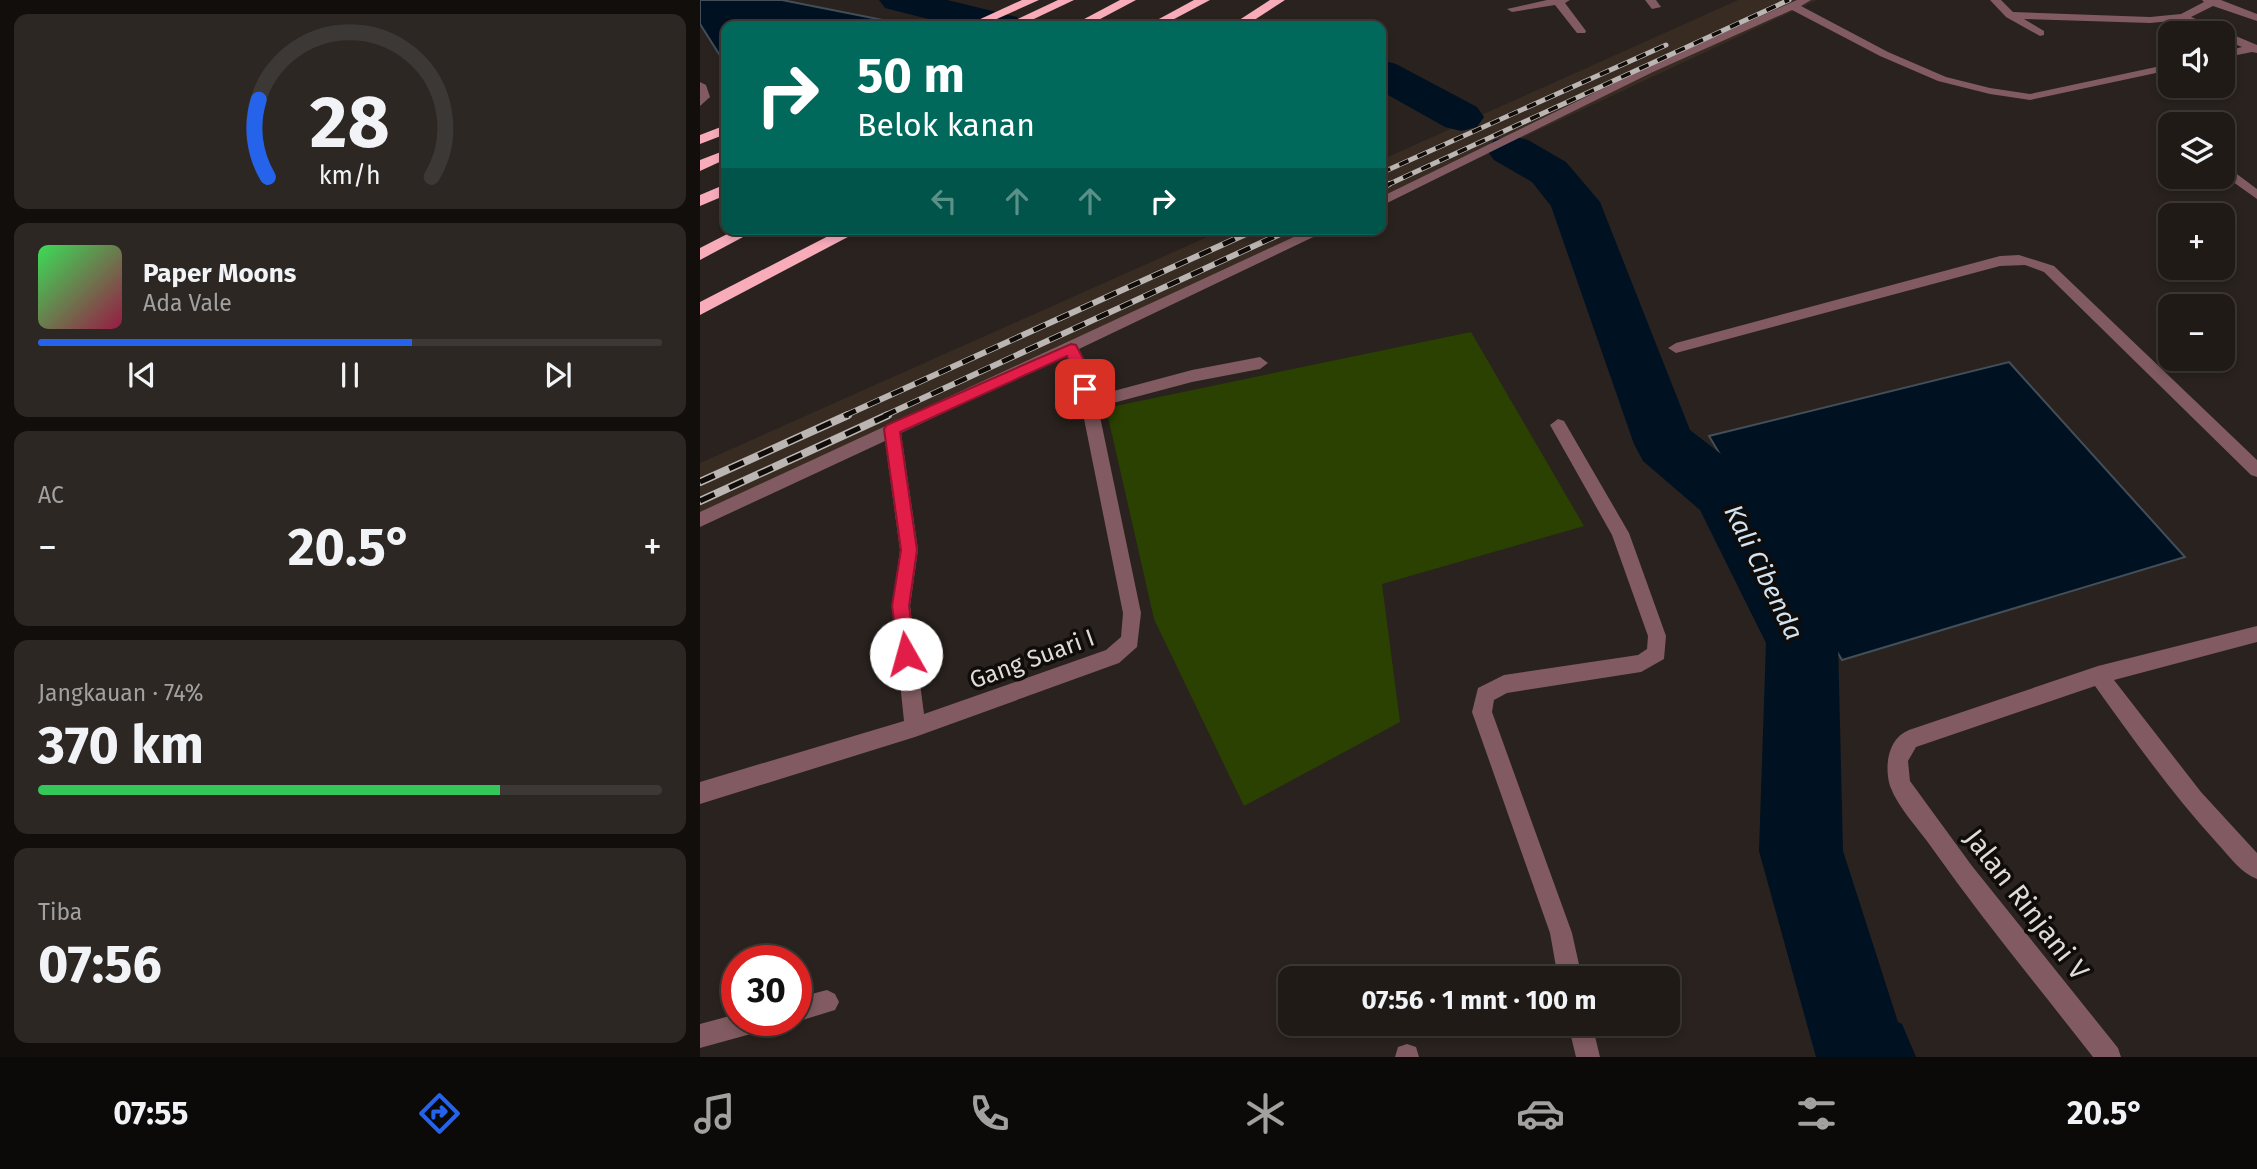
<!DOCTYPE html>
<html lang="id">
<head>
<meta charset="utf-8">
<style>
	body { margin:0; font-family:"Fira Sans",sans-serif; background:#2c2723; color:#f1f3f6; height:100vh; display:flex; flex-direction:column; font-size:26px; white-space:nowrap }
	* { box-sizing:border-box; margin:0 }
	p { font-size:23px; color:#a1a1a1 }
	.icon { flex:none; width:38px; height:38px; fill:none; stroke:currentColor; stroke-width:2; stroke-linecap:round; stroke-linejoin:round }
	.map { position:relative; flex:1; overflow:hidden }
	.panel { display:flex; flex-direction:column; gap:14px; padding:14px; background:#110e0c; width:700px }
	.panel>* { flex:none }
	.top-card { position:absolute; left:21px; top:21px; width:665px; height:214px; border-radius:14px; box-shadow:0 4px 10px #0003,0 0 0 2px #3c3835; background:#00695c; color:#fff; overflow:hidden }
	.buttons { position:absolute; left:1458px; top:21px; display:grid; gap:14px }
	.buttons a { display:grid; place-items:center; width:77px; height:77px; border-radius:14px; background:#1f1a16; box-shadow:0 4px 10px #0003,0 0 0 2px #3c3835; font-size:35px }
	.speed { position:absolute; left:21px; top:945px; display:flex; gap:14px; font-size:35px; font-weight:700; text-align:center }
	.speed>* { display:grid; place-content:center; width:91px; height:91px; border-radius:50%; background:#1f1a16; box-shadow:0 4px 10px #0003,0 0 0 2px #3c3835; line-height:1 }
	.speed .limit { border:10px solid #d22; background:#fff; color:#111 }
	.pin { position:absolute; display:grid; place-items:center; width:60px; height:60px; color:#fff; margin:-30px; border-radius:14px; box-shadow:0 4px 10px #0006 }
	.me { position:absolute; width:77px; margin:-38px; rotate:353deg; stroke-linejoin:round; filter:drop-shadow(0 0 5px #0008) }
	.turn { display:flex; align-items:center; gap:24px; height:147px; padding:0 21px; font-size:32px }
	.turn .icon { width:91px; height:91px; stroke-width:2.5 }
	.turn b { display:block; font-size:49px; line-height:60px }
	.lanes { display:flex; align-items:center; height:66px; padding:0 21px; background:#0003; justify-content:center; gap:35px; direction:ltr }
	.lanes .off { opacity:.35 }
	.big { font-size:52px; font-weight:700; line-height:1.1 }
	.panel .tile { flex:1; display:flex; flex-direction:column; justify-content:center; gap:10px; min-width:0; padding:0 24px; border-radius:14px; background:#2c2723 }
	.panel .dial { align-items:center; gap:0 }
	.dial svg { height:182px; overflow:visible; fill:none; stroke:#3c3835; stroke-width:7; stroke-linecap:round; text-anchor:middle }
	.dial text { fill:#f1f3f6; stroke:none }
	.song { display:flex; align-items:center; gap:21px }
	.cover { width:84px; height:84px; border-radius:10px; background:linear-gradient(135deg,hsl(130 70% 55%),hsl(340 70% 35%)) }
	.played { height:7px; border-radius:4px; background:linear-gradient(90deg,#2563eb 60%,#3c3835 60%) }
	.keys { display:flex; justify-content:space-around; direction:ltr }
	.heat { display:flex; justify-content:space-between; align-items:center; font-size:38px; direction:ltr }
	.charge { height:10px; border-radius:5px; background:linear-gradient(90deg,#34c759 74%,#3c3835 0) }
	.trip { position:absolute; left:578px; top:966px; width:402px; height:70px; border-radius:14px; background:#1f1a16; box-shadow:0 4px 10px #0003,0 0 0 2px #3c3835; font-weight:700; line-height:70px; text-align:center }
	.menu { display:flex; height:112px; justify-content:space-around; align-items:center; background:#0c0a09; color:#a1a1a1 }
	.menu .icon { width:49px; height:49px }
	.menu .current { color:#2563eb }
	.menu b { font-size:32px; color:#f1f3f6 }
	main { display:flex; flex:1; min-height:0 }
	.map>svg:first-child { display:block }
	.built { fill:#372b22 }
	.green { fill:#2b4101 }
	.water { fill:#001121; stroke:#434e58; stroke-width:2 }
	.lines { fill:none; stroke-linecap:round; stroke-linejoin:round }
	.river { fill:#001121; fill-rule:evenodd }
	.minor { fill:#815b61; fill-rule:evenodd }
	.highway { fill:#f8acba; fill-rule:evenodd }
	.rail-far2-casing { stroke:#bbb6b3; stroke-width:5 }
	.rail-far1-casing { stroke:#bbb6b3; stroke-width:6 }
	.rail-casing { stroke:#bbb6b3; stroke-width:8 }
	.rail-far2 { stroke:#0f0c0a; stroke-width:3.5; stroke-dasharray:10; stroke-linecap:butt }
	.rail-far1 { stroke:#0f0c0a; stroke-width:4.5; stroke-dasharray:13; stroke-linecap:butt }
	.rail { stroke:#0f0c0a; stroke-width:5; stroke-dasharray:16; stroke-linecap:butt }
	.route { fill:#e11d48; stroke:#92132f; stroke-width:2 }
	.labels { text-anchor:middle; stroke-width:7; stroke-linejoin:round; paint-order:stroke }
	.street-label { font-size:24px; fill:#dfdbd8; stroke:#0f0c0a }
	.water-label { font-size:26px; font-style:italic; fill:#d1e4f3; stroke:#0f0c0a }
	.near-street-label { font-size:28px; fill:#dfdbd8; stroke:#0f0c0a }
</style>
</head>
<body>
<main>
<section class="panel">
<div class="tile dial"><svg viewBox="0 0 100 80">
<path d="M14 69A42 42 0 1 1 86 69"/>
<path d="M14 69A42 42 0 0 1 10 35" stroke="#2563eb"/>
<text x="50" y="56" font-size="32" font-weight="700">28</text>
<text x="50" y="72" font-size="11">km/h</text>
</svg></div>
<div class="tile">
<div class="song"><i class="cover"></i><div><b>Paper Moons</b><p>Ada Vale</p></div></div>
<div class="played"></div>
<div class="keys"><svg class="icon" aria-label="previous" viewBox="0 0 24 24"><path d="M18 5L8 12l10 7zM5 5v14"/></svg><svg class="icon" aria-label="pause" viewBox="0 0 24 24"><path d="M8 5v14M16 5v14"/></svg><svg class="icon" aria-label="next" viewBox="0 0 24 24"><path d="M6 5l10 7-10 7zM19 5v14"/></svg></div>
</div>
<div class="tile"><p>AC</p>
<div class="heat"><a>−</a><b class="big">20.5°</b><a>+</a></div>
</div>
<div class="tile"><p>Jangkauan · 74%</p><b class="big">370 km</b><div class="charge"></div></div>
<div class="tile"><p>Tiba</p><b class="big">07:56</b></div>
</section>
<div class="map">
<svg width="1557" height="1057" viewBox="0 0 1557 1057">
	<rect width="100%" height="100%" fill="#29221e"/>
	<g class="built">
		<path d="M1038 0H1117L681 204V160Z"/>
		<path d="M525 229H627L0 523V463Z"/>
	</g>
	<path class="green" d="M771 332 884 526 682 584 700 722 544 806 454 619 406 408Z"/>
	<g class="water">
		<path d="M0 0H82L193 22 187 26H26V65L0 24Z"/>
		<path d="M1309 362 1485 557 1142 660 1009 436Z"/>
	</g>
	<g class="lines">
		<g class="river">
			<path d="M179 0H247L317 17 323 26H256L185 8Z"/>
			<path d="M681 60 696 64 777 107 784 117 777 127 761 131 745 127 681 91Z"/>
			<path d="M811 136 828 140 866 162 900 202 990 430 1047 474 1138 642 1143 851 1198 1022 1202 1024 1216 1057H1116L1059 851 1066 643 1000 510 943 461 934 444 851 206 832 182 794 160 787 150 794 140Z"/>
		</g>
		<g class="minor">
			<path d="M847 0H870L865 3 886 31 885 33H877L855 5 812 12 807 9Z"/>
			<path d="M945 0H956L961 7 952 9Z"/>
			<path d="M1097 0H1111L1101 6 1188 52 1246 77 1290 88 1330 94 1470 64V70L1330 100 1290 94 1238 81 1180 56 1092 10 953 72 681 206V197L945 68Z"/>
			<path d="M1290 0H1301L1313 12 1450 17 1481 14 1504 2 1502 0H1521L1557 14V21L1513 6 1491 17 1557 45V53L1552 52 1522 58V52L1542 47 1522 39V33H1511L1482 20 1450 23 1324 19 1344 31V35L1340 36 1306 17Z"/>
			<path d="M0 82 6 85 10 97 0 106Z"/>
			<path d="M1522 163 1557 189V199L1522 174Z"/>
			<path d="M611 229H630L379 349 391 374 395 396 492 370 560 357 568 363 560 369 492 382 398 407 441 613 437 647 419 663 215 737 0 804V782L204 721 192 606 200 550 185 441 0 527V512ZM366 355 375 374 423 613 421 637 406 650 224 714 210 606 218 550 201 433Z"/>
			<path d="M1319 255 1354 266 1557 460V477L1551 475 1344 272 1325 265 1300 266 976 353 968 348 976 343 1300 256Z"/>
			<path d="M858 419 864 421 929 533 966 636 964 659 941 672 807 693 794 700 792 712 872 933 882 978H858L850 933 772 712 778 688 804 675 938 655 947 649 948 636 912 535 850 425Z"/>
			<path d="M1557 626V642L1414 680 1501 792 1557 853V879C1541 873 1529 856 1517 843 1472 794 1434 740 1395 686L1216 747 1208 761 1210 781 1272 866 1418 1048 1421 1057H1393C1339 988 1283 920 1232 848 1219 829 1198 808 1190 786 1184 766 1188 738 1209 730L1398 666Z"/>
			<path d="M127 990 135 994 139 1002 135 1010 96 1022 92 1020H96V998Z"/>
			<path d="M37 1014V1020H70L67 1029 58 1032 0 1048V1024Z"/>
			<path d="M868 1024H892L900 1057H876Z"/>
			<path d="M707 1044 716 1047 719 1057H695L698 1047Z"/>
		</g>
		<g class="highway">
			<path d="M322 0H339L281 26H265Z"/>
			<path d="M358 0H374L319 26H303Z"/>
			<path d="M420 0H436L387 26H371Z"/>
			<path d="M494 0H510L461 26H446Z"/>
			<path d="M570 0H585L545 26H530Z"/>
			<path d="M26 125V134L0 144V135Z"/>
			<path d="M26 150V159L0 171V160Z"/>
			<path d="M26 184V195L0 206V195Z"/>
			<path d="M37 229H58L0 260V248Z"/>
			<path d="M142 229H163L0 315V302Z"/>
		</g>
		<defs>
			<g id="rail-far2">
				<path d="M681 173 966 45"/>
				<path d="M685 186 1089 0"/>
			</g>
			<g id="rail-far1">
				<path d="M681 188 689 184"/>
				<path d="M144 416 557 229"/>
				<path d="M184 416 591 229"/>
			</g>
			<g id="rail">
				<path d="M0 482 148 415"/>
				<path d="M0 501 188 415"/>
			</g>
		</defs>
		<use href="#rail-far2" class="rail-far2-casing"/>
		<use href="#rail-far1" class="rail-far1-casing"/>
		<use href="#rail" class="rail-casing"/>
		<use href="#rail-far2" class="rail-far2"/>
		<use href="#rail-far1" class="rail-far1"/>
		<use href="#rail" class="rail"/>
	</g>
	<path class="route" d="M371 344 376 345C383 359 395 377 390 393H380L367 356 200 432 217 550 209 606 215 654 213 660 206 662 200 660 192 606 201 550 184 429 187 425Z"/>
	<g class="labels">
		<g class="street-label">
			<text transform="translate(332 659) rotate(-20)" y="8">Gang Suari I</text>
		</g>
		<g class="water-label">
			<text transform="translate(1064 572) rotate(64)" y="9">Kali Cibenda</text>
		</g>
		<g class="near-street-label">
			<text transform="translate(1327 904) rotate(52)" y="10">Jalan Rinjani V</text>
		</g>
	</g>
</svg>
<div class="buttons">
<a><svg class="icon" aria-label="sound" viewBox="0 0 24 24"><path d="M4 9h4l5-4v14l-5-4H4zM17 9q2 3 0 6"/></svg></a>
<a><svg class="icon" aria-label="layers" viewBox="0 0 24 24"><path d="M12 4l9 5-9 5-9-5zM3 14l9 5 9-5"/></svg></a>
<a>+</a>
<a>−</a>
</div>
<div class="speed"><div class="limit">30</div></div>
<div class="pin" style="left:385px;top:389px;background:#d93025"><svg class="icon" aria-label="arrive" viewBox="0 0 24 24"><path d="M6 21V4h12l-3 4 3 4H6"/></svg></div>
<svg class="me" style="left:206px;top:654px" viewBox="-20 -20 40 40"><circle r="19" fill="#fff"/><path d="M0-13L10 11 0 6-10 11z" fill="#e11d48"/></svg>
<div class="trip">07:56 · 1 mnt · 100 m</div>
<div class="top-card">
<div class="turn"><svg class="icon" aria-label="right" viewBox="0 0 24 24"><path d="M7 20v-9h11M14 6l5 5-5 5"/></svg><div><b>50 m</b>Belok kanan</div></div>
<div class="lanes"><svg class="icon off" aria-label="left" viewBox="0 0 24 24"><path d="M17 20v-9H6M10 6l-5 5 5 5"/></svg><svg class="icon off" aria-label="ahead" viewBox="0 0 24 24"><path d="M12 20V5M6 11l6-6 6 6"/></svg><svg class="icon off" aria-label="ahead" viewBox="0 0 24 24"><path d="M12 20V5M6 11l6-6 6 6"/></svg><svg class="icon" aria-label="right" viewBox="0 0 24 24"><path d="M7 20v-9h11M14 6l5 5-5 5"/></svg></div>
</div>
</div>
</main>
<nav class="menu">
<b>07:55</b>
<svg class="icon current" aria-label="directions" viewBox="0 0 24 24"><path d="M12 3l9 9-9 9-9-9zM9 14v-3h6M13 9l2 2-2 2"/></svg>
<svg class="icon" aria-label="music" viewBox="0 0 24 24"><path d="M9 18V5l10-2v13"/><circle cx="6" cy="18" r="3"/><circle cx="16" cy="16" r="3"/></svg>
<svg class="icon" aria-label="phone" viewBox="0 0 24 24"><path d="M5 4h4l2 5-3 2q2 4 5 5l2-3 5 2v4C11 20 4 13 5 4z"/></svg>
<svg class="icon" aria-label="climate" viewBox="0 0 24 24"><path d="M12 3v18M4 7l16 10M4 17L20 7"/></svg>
<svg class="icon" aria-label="car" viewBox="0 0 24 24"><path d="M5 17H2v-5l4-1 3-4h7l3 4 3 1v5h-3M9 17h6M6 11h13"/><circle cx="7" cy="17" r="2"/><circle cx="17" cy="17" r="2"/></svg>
<svg class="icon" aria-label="filters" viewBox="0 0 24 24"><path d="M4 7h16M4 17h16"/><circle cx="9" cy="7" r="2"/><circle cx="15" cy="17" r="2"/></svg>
<b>20.5°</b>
</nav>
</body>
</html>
